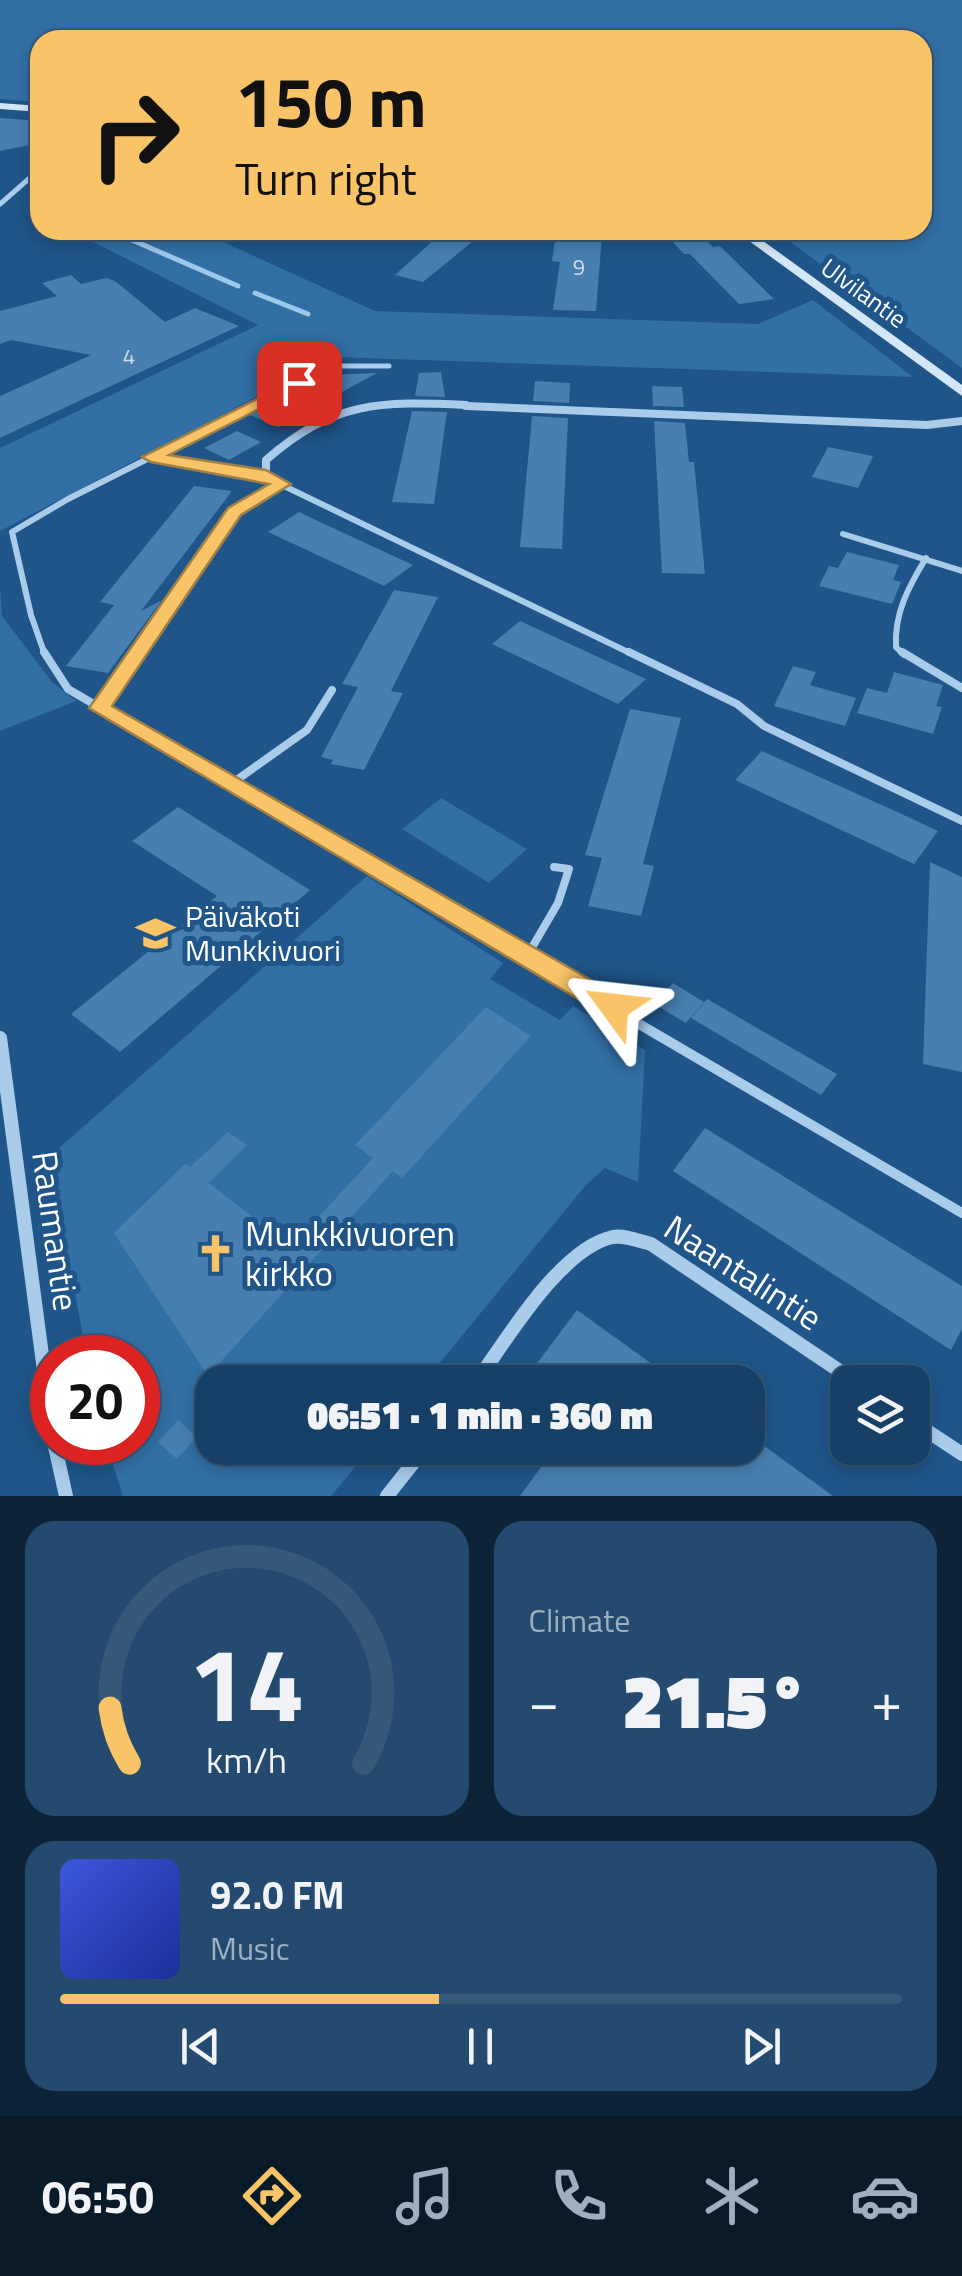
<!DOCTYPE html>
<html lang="en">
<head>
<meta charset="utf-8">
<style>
	body { margin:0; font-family:"Titillium Web",sans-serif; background:#244b6f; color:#f1f3f6; height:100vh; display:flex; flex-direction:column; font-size:38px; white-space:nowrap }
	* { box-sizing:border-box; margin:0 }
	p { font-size:32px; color:#9eafbf }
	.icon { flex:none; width:55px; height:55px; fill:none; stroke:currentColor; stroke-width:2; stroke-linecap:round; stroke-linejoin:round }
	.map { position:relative; height:1496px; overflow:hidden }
	.sheet { display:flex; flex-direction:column; gap:25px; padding:25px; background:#0d2338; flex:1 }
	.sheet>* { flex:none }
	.banner { position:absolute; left:30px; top:30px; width:902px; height:210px; border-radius:30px; box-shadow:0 5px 15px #0003,0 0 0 2px #36597a; background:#f9c368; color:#111; overflow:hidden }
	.buttons { position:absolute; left:830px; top:1365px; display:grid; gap:20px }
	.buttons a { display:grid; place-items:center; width:100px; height:100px; border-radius:20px; background:#174066; box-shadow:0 5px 15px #0003,0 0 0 2px #36597a; font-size:50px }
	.speed { position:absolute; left:30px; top:1335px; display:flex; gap:20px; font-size:50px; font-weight:700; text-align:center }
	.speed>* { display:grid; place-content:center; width:130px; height:130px; border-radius:50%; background:#174066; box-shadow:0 5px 15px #0003,0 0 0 2px #36597a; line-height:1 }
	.speed .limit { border:15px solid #d22; background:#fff; color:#111 }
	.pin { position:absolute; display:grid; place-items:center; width:85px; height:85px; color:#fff; margin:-42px; border-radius:20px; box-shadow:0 5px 15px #0006 }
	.me { position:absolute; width:110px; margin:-55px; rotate:300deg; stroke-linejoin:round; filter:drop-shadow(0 0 8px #0008) }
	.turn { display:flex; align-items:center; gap:35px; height:210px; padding:0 40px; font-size:45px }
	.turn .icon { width:130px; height:130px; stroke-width:2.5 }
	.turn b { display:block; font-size:70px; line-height:85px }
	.big { font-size:75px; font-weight:800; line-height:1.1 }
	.sheet .tile { flex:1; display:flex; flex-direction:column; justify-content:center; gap:15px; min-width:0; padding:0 35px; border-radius:30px; background:#244b6f }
	.sheet .dial { align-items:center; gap:0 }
	.dial svg { height:260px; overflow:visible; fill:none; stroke:#36597a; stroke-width:7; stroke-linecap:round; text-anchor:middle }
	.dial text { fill:#f1f3f6; stroke:none }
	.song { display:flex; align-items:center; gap:30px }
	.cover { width:120px; height:120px; border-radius:15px; background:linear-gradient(135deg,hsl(230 70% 55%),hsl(230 70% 35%)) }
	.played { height:10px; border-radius:5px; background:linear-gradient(90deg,#f9c368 45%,#36597a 45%) }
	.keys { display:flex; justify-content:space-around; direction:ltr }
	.heat { display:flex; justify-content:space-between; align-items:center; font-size:55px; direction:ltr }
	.sheet .tiles { flex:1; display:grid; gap:25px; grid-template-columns:1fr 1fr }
	.tile:last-child { grid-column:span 2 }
	.trip { position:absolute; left:195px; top:1365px; width:570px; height:100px; border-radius:30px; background:#174066; box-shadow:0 5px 15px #0003,0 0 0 2px #36597a; font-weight:800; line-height:100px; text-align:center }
	.tab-bar { display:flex; height:160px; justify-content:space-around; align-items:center; background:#091a29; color:#9eafbf }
	.tab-bar .icon { width:70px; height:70px }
	.tab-bar .on { color:#f9c368 }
	.tab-bar b { font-size:45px; color:#f1f3f6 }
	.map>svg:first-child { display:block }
	.green { fill:#326fa5 }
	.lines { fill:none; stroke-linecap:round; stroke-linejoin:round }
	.stream { stroke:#9cc8ec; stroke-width:5 }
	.building { fill:#477fb0 }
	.lane-far3 { stroke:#a9cceb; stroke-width:5 }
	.lane-far2 { stroke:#a9cceb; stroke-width:6 }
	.lane-far1 { stroke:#a9cceb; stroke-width:8 }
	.lane { stroke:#a9cceb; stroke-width:10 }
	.street-far2 { stroke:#a9cceb; stroke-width:8 }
	.street-far1 { stroke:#a9cceb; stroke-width:10 }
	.street { stroke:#a9cceb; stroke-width:14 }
	.secondary { fill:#d4e7f8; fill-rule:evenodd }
	.route { fill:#f9c368; stroke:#a27f44; stroke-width:2.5 }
	.labels { text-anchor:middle; stroke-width:10; stroke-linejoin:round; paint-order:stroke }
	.far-number-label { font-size:22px; fill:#d1dfeb }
	.far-street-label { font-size:25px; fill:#fff; stroke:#1f5588 }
	.poi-label { font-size:30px; fill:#fff; stroke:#1f5588; text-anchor:start }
	.near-street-label { font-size:35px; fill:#fff; stroke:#1f5588 }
	.near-poi-label { font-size:35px; fill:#fff; stroke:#1f5588; text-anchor:start }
</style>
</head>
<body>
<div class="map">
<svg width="962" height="1496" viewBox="0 0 962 1496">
	<rect width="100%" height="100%" fill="#1f5588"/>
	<g class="green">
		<path d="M0 0H962V368L774 230H922V40H40V102L0 99Z"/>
		<path d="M69 230H197L375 311 758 324 813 300 913 377 333 357 0 531V448L258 325Z"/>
		<path d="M0 586 2 616 52 682 76 701 0 731Z"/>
		<path d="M441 798 527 849 489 883 402 829Z"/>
		<path d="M367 876 503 963 490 979 560 1020 573 1006 645 1050 638 1182 605 1168 585 1186 424 1382H212V1448H371L331 1496H123L106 1443 138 1442V1358L87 1357 49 1157Z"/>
	</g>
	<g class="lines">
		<g class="stream">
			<path d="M109 230 238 286"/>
			<path d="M255 293 308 314"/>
		</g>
	</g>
	<g class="building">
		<path d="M0 118 40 121V143L0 151Z"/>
		<path d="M445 230 478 237 423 282 395 275Z"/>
		<path d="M696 230 713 247 720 246 774 299 739 304 690 254H684L664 233Z"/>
		<path d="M556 234 602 236 596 311 553 310 560 262 552 261Z"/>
		<path d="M71 275 81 284 106 278 115 281 165 322 195 308 239 326 0 438V396L91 355 11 340 0 344V311L57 296 42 283Z"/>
		<path d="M441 372 445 397 415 396 419 373Z"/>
		<path d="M377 373 278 427 250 415 327 375Z"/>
		<path d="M535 381 570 383 569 403 533 401Z"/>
		<path d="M652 386 682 387 684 407 653 406Z"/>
		<path d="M412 411 447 412 434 504 392 502Z"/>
		<path d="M532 416 568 418 562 549 520 547Z"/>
		<path d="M654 421 685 423 689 462H694L705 574 662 573Z"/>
		<path d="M237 431 261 442 229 460 204 448Z"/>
		<path d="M828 447 873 456 858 488 812 477Z"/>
		<path d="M194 486 232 491 141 611 162 600 108 673 66 666 114 605 100 602Z"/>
		<path d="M299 512 320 522 413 565 384 586 268 532Z"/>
		<path d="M847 552 899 565 893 580 901 582 892 604 819 586 829 566 838 568Z"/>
		<path d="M394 590 438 597 391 691 403 693 364 770 331 764 333 760 321 757 358 687 342 684Z"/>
		<path d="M520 621 646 679 618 704 492 644Z"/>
		<path d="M793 666 816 672 810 685 856 698 845 726 774 706Z"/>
		<path d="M894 672 943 685 936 706 942 707 933 734 857 713 867 688 887 693Z"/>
		<path d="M630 709 681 718 643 864 654 866 641 916 588 906 602 858 585 855Z"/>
		<path d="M762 751 906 816 938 831 914 864 735 780Z"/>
		<path d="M178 807 310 890 120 1052 71 1014 217 896 132 841Z"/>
		<path d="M930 862 962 877V1072L923 1064Z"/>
		<path d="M673 983 704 1002 686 1023 654 1004Z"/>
		<path d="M707 999 837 1074 821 1095 691 1018Z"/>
		<path d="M486 1007 531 1036 402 1178 393 1171 208 1376 114 1233 185 1164 190 1167 228 1132 247 1145 209 1183 291 1247 373 1158 355 1145Z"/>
		<path d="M705 1128 962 1286V1329L951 1350 673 1171Z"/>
		<path d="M577 1310 677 1382H523Z"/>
		<path d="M178 1420 197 1437 177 1459 158 1442Z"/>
		<path d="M748 1434 833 1496H520L555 1448H748Z"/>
	</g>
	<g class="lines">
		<g class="lane-far3">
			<path d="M0 204 40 169"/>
			<path d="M311 376 331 366H389"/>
		</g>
		<g class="lane-far2">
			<path d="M282 485 634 655"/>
			<path d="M843 534 962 571"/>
			<path d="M45 655 31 615 12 532 68 499 316 374"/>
			<path d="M904 655 896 647C894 613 909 586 926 558"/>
		</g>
		<g class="lane-far1">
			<path d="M44 652 68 689 632 1019"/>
			<path d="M629 652 737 704 764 726 962 821"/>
			<path d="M902 652 962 688"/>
			<path d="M231 784 307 730 332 690"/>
			<path d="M527 956 558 903 569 869 554 867"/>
		</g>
		<path class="lane" d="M627 1017 962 1213"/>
		<g class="street-far2">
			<path d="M466 406 927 425 962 421"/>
			<path d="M151 457 266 475"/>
			<path d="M137 655 235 511 282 485 266 475V460C333 401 380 401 466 405"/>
		</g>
		<path class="street-far1" d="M100 708 138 652"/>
		<g class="street">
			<path d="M0 1038 52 1431"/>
			<path d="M476 1382C506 1341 560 1248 613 1237 625 1235 639 1241 651 1244L856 1382"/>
			<path d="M912 1421 962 1454"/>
			<path d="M54 1442 66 1496"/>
			<path d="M387 1496 425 1448"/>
		</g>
		<g class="secondary">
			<path d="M0 103 40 106V112L0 109Z"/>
			<path d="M734 230H748L962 385V396Z"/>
		</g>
	</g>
	<path class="route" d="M299 378 307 383 304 386 169 455 266 470 291 484 241 515 112 706 624 999 628 1007 624 1015 614 1018 605 1015 89 708 228 508 269 484 151 462 142 457Z"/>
	<defs>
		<symbol id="school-bare" viewBox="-9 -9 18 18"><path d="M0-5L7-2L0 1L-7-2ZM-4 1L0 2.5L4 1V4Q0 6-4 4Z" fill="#f9c368" stroke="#1f5588" stroke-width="2.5" paint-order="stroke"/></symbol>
		<symbol id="church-bare" viewBox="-9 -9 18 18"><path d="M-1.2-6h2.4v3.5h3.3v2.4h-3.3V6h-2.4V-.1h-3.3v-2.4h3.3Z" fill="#f9c368" stroke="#1f5588" stroke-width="2.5" paint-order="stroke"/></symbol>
	</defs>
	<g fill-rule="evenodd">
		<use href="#school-bare" x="128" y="906" width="55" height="55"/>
		<use href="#church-bare" x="188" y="1226" width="55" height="55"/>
	</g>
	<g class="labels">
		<g class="far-number-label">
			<text x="579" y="275">9</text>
			<text x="129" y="364">4</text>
		</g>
		<g class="far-street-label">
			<text transform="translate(864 293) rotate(36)" y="9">Ulvilantie</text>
		</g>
		<g class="poi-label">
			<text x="185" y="927">Päiväkoti<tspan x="185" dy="34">Munkkivuori</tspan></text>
		</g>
		<g class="near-street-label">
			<text transform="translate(55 1231) rotate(82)" y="12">Raumantie</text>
			<text transform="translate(743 1273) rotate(33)" y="12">Naantalintie</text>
		</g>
		<g class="near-poi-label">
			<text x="245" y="1246">Munkkivuoren<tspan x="245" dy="40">kirkko</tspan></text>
		</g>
	</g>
</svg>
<div class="buttons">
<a><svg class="icon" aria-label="layers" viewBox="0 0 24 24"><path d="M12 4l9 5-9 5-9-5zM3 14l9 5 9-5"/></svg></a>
</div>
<div class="speed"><div class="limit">20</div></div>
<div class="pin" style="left:299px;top:383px;background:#d93025"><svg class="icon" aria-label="arrive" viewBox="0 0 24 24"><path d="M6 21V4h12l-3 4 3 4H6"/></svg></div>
<svg class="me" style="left:614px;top:1007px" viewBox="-20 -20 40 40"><path d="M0-17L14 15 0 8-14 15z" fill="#f9c368" stroke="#fff" stroke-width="4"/></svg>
<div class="trip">06:51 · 1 min · 360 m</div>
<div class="banner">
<div class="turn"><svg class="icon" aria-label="right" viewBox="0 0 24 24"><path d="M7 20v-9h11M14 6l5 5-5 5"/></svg><div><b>150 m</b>Turn right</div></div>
</div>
</div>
<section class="sheet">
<div class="tiles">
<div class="tile dial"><svg viewBox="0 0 100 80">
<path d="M14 69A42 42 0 1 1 86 69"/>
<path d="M14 69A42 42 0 0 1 8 52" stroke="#f9c368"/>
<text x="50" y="56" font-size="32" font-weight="700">14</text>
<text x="50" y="72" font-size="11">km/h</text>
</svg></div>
<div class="tile"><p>Climate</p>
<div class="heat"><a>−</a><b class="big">21.5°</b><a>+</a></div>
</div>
<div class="tile">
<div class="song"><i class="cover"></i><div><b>92.0 FM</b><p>Music</p></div></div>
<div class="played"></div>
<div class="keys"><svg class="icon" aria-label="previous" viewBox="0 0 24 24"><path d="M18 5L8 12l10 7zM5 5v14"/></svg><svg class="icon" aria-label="pause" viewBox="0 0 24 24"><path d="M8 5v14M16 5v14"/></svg><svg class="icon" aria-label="next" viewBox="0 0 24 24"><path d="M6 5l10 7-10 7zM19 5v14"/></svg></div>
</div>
</div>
</section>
<nav class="tab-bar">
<b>06:50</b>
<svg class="icon on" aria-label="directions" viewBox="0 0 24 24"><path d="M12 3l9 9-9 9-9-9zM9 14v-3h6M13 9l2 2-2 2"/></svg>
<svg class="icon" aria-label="music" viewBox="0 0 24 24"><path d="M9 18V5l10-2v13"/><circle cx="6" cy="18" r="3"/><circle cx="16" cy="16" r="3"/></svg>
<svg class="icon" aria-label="phone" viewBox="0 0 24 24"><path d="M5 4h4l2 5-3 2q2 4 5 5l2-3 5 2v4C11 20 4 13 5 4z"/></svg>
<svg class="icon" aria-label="climate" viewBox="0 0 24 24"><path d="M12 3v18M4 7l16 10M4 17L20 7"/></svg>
<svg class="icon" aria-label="car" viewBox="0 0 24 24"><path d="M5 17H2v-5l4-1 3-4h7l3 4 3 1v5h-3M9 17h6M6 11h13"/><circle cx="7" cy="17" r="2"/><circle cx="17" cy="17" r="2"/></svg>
</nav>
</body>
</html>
